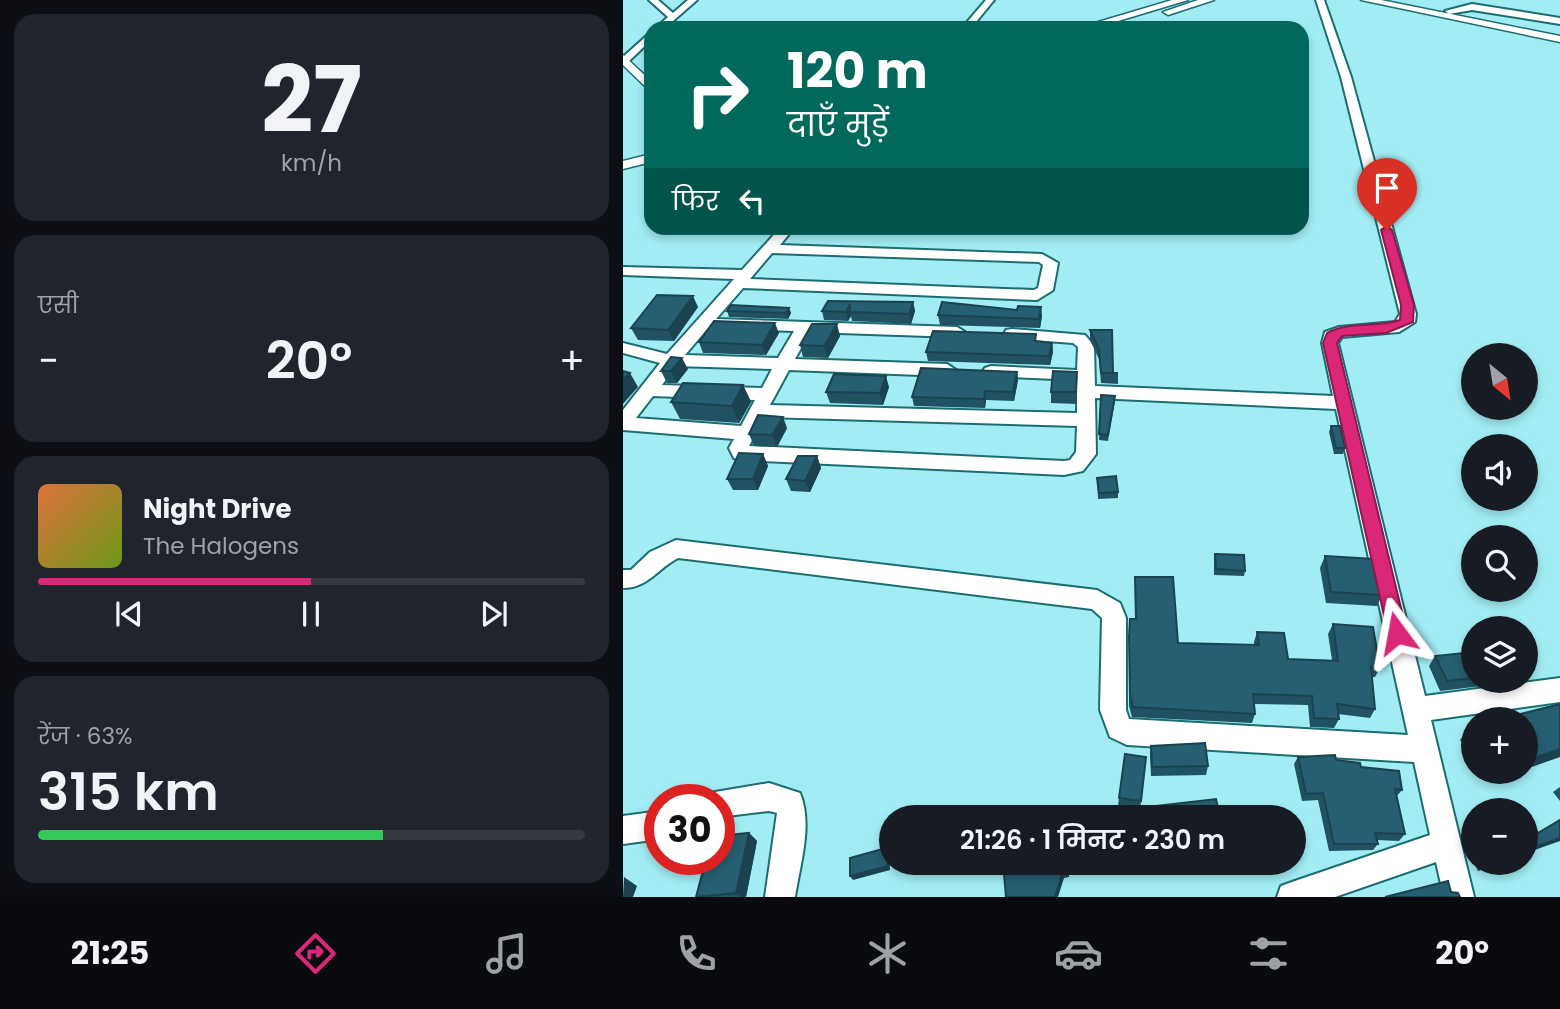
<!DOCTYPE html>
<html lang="hi">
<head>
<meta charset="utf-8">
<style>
	body { margin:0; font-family:Poppins,"Noto Sans Devanagari",sans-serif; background:#20242c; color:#f1f3f6; height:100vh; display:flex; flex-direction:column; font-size:26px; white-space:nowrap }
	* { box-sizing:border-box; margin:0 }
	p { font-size:23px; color:#9ea1a6 }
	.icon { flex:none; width:38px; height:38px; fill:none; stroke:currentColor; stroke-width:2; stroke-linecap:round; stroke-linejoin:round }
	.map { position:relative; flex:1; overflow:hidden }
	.side { display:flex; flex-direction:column; gap:14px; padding:14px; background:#0d0f14; width:623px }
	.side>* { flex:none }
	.banner { position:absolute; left:21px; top:21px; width:665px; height:214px; border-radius:21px; box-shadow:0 4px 10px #0003; background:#00695c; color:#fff; overflow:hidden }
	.needle { width:46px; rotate:150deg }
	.fabs { position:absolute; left:838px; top:343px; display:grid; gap:14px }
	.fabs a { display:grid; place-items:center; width:77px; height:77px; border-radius:50%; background:#171b24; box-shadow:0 4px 10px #0003; font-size:35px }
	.speed { position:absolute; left:21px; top:784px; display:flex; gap:14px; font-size:35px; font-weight:700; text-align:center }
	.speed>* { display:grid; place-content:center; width:91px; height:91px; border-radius:50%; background:#171b24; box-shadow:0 4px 10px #0003; line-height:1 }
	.speed .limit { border:10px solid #d22; background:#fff; color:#111 }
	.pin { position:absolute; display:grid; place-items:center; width:60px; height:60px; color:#fff; margin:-72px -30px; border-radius:50% 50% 50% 0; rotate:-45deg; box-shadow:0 0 7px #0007 }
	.pin .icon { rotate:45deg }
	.me { position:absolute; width:77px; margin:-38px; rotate:347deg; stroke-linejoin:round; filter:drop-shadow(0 0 5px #0008) }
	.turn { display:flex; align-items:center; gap:24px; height:147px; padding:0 28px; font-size:32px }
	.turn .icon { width:91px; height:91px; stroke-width:2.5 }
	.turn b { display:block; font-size:49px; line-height:60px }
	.then { display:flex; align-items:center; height:66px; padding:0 28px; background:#0003; gap:14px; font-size:26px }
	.big { font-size:52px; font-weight:600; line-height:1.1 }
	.side .tile { flex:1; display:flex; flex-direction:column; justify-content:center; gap:10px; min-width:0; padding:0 24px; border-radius:21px; background:#20242c }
	.side .dial { align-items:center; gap:0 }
	.dial b { font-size:91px; line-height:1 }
	.song { display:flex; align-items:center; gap:21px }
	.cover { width:84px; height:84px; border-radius:10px; background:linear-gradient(135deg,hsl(20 70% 55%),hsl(80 70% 35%)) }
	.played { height:7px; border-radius:4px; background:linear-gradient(90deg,#db2777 50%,#363941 50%) }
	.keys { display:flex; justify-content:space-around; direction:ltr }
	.heat { display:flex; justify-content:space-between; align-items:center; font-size:38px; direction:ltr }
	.charge { height:10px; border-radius:5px; background:linear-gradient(90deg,#34c759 63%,#363941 0) }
	.trip { position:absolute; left:256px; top:805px; width:427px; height:70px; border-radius:35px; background:#171b24; box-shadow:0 4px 10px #0003; font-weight:600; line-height:70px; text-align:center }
	.dock { display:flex; height:112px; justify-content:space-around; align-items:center; background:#090b0e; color:#9ea1a6 }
	.dock .icon { width:49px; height:49px }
	.dock .selected { color:#db2777 }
	.dock b { font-size:32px; color:#f1f3f6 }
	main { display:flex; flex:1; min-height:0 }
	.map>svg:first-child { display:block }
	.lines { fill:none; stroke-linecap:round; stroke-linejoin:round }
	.minor-casing { stroke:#1c6d73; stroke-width:4 }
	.tertiary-casing { stroke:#1c6d73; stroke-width:3 }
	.minor { fill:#fff; fill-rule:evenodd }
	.tertiary { fill:#fff; fill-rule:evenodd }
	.wall { fill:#215261 }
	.shaded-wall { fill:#1b424f }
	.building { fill:#265f71; stroke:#1b424f; stroke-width:2 }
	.route { fill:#db2777; stroke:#8e194d; stroke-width:2 }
</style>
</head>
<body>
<main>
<section class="side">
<div class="tile dial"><b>27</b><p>km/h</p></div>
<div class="tile"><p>एसी</p>
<div class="heat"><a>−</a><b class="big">20°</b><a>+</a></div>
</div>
<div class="tile">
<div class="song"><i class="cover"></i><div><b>Night Drive</b><p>The Halogens</p></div></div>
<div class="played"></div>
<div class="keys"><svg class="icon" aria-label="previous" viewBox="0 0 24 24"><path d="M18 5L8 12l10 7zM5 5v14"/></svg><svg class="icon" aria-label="pause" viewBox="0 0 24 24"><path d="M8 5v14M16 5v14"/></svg><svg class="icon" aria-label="next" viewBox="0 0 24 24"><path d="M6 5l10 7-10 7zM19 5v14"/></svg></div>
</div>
<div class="tile"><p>रेंज · 63%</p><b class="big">315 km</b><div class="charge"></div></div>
</section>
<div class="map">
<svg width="937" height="897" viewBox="0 0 937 897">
	<rect width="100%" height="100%" fill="#a2edf4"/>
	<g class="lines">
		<defs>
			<g id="minor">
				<path d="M26 0H35L50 13 65 0H74L42 28H33L45 17Z"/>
				<path d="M363 0H371L348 28H339Z"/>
				<path d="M693 0H701L728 77 793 314 792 322 776 332 719 337 715 343 802 696 937 678V702L808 720 851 897H821L813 862 712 897H654L658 886 669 882 807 835 791 762 504 745 487 737 477 710 479 618 469 609 55 558C34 569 25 588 0 588V570H8L27 552 53 540 474 590 497 603 503 618V710L506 719 785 735 713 409 472 398 473 454 460 471 441 475 118 460 111 458 106 448 111 439 0 430V410L37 363 0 353V343L44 354 111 279 0 275V267L119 270 157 228H171L157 245 419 254 435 263 430 290 414 300 120 288 93 319 334 327 342 332 334 337 187 332 172 359 324 364 333 370 324 376 166 370 147 405 454 413V380L362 376 359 372 362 368 368 366 454 370 455 347 450 343 383 338 381 334 383 330 389 329 462 335 471 346 472 386 710 396 699 343 702 332 716 327 772 322 777 314 718 77ZM149 253 416 262 420 265 415 288 411 290 127 279ZM85 328 171 331 155 358 62 355ZM53 366 149 369 139 388 39 385ZM30 396 132 400 118 426 13 418ZM141 417 454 426 453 452 447 460 441 461 126 446Z"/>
				<path d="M849 4 937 18V24L849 10 826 14 822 11Z"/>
				<path d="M28 32V40L5 62H0V57Z"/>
				<path d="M146 783 177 793C190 825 177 864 172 897H142L154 813 146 811 96 817V800H83L86 793Z"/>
				<path d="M37 811V839L0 844V816Z"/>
			</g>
			<g id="tertiary">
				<path d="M549 0H565L472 28H455Z"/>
				<path d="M575 0H591L545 15 540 12Z"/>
				<path d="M738 0H758L937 36V42Z"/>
				<path d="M0 55 28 81V92L0 65Z"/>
				<path d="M28 154V162L0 169V161Z"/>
			</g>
		</defs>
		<use href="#minor" class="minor-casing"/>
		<use href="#tertiary" class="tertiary-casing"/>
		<use href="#minor" class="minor"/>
		<use href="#tertiary" class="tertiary"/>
	</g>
	<g class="wall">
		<path d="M290 302 292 311 288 324 229 321 228 316 225 321 201 320 199 311Z"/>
		<path d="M75 307 51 341 15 340 8 328Z"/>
		<path d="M166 308 168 313 165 319 106 317 104 311Z"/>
		<path d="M315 315 419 316 417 328 317 325Z"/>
		<path d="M467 330 490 373H495V384L478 383 476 359 467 340Z"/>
		<path d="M156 333 143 355 80 353 76 342Z"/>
		<path d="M217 336 205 358 180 357 177 345Z"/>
		<path d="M414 341 429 343 430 352 427 365 305 361 303 352Z"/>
		<path d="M65 369 54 383H44L38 371Z"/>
		<path d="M394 372 395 380 391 401 363 400 362 408 291 406 289 397Z"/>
		<path d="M454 383V404L428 403V392Z"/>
		<path d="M120 385 128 402 116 423 57 419 48 402Z"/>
		<path d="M266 387 260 405 207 403 203 392Z"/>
		<path d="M478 395 492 401 485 441 476 440Z"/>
		<path d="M708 426 722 448 720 454H711L706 432Z"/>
		<path d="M164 428 154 447 131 446 126 434Z"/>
		<path d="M140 454 145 466 135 490H110L104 479Z"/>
		<path d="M194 456 198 468 187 492 168 491 163 479Z"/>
		<path d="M474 478 495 492V498L475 499Z"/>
		<path d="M592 554 622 571 621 576 591 575V559Z"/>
		<path d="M702 556 759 595 754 606 703 603 697 568Z"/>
		<path d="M512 577 555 643 631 645V642L634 632 665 659 709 660 705 634 710 624 757 668 752 677H749L752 709 747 718 715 714 716 719 711 728 687 727 685 705 631 704 632 714 629 723 509 717 506 706V646L507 619H512Z"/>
		<path d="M850 652V681H870L867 685 817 691 806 666 812 656Z"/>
		<path d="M850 726V754L837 740 848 727Z"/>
		<path d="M528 746 585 766 583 775 528 776 527 755Z"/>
		<path d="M523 757 517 810 495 806 496 798Z"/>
		<path d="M675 757 713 760 738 767 779 790 773 797 782 834 776 841 754 840 755 844 750 850 706 851 695 800 679 801 671 764Z"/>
		<path d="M869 772H896L876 779Z"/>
		<path d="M937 787V801L930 792Z"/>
		<path d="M850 832V862L840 840 847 834Z"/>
		<path d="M126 833 134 841 123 897H73Z"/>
		<path d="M531 863H591L533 871Z"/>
		<path d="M851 863H877L855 871Z"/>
	</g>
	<g class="shaded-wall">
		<path d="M70 296 75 307 51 341 45 330Z"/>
		<path d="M290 302 292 311 288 324 286 314Z"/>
		<path d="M227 304 228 316 225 321 223 312Z"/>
		<path d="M418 307 419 316 417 328 416 319Z"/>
		<path d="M166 308 168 313 165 319 163 313Z"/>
		<path d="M152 323 156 333 143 355 139 345Z"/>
		<path d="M214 324 217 336 205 358 201 346Z"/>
		<path d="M429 343 430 352 427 365 426 356Z"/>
		<path d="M59 358 65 369 54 383 48 371Z"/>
		<path d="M394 372 395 380 391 401 390 392Z"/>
		<path d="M7 373 15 387 0 404V380Z"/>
		<path d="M263 376 266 387 260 405 257 393Z"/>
		<path d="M120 385 128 402 116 423 109 406Z"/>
		<path d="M362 391 363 400 362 408 361 399Z"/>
		<path d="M160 417 164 428 154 447 149 435Z"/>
		<path d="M140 454 145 466 135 490 130 479Z"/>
		<path d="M194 456 198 468 187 492 182 481Z"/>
		<path d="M937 749V757L903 769V761Z"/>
		<path d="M883 772H896L876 779Z"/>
		<path d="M126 833 134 841 123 897H118L113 893Z"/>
		<path d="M937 838V841L903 853V850Z"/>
		<path d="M263 848 266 852 267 870 230 880 227 876Z"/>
		<path d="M868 863H877L855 871 862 865Z"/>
		<path d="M446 869V877L441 878 435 897H432L440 871Z"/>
		<path d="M1 877 14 886 10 897H0Z"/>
	</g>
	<g class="building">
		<path d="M34 295 70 296 45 330 8 328Z"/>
		<path d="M205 301 290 302 286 314 227 312V304L223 312 199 311Z"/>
		<path d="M319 302 394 310 395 306 418 307 416 319 315 315Z"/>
		<path d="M108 305 166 308 163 313 104 311Z"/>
		<path d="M91 321 152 323 139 345 76 342Z"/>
		<path d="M189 324H214L201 346 177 345Z"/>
		<path d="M467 330H489L490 373H495H478L476 349Z"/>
		<path d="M310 331 413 334 412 341 429 343 426 356 303 352Z"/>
		<path d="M48 357 59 358 48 371H38Z"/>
		<path d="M298 368 394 372 390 392 362 391 361 399 289 397Z"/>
		<path d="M0 371 7 373 0 380Z"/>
		<path d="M430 371 454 372 453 392H428Z"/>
		<path d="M211 374 263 376 257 393 203 392Z"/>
		<path d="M60 383 120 385 109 406 48 402Z"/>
		<path d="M478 395 492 396 485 435 476 434Z"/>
		<path d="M135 415 160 417 149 435 126 434Z"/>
		<path d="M708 426H717L722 448H713Z"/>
		<path d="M116 453 140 454 130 479H104Z"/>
		<path d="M175 456H194L182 481 163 479Z"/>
		<path d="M493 476 495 492 476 493 474 478Z"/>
		<path d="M592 554 621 555 622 571 593 569Z"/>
		<path d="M702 556 751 559 759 595 708 592Z"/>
		<path d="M512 577H550L555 643 636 645 634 632 661 633 665 659 715 661 710 624 750 627 757 668 748 667 752 709 714 704 716 719 691 718 689 696 630 694 632 714 510 707 507 696 506 636 507 619H513Z"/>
		<path d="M850 652V678L824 681 812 656Z"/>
		<path d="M937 704V749L903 761V719H878Z"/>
		<path d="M582 743 585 766 529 767 528 746Z"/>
		<path d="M502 754 523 757 518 801 496 798Z"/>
		<path d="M712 755 713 760 737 763 738 767 776 771 779 790 772 789 782 834 752 833 755 844H711L700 793 683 794 675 757Z"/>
		<path d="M593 799 597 817H526L525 807Z"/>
		<path d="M903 814 915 833 937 820V838L903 850Z"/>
		<path d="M850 832V841L847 834Z"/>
		<path d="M126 833 113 893 73 897 83 859H96V836Z"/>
		<path d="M263 848 265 866 227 876V858Z"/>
		<path d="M380 863H445L446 869 440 871 432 897H383Z"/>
		<path d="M825 881 828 892 835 893 837 897H762Z"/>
	</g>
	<path class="route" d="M764 226 769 230 791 305 790 322 763 333 719 336 714 343 784 633 781 639 774 642 767 639 765 633 700 343 704 333C725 321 754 328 777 320L778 305 758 230Z"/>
</svg>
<div class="fabs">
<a><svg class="needle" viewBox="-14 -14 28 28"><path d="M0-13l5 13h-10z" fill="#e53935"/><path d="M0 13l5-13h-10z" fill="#9ea1a6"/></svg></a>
<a><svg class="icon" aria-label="sound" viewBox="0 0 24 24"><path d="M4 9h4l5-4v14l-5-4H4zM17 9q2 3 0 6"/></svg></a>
<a><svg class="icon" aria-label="search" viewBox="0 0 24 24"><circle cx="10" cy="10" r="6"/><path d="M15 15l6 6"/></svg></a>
<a><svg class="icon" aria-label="layers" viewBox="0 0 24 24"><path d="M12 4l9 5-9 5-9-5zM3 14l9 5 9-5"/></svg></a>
<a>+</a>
<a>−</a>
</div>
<div class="speed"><div class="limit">30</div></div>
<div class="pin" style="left:764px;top:230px;background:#d93025"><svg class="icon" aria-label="arrive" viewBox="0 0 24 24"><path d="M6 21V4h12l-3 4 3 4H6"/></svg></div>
<svg class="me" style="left:774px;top:633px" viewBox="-20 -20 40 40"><path d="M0-17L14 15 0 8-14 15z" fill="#db2777" stroke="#fff" stroke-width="4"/></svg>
<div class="trip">21:26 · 1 मिनट · 230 m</div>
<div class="banner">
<div class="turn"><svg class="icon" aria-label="right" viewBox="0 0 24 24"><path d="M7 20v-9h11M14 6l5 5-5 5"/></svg><div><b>120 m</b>दाएँ मुड़ें</div></div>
<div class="then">फिर<svg class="icon" aria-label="left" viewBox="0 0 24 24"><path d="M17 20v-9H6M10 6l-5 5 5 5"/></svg></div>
</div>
</div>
</main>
<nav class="dock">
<b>21:25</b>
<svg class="icon selected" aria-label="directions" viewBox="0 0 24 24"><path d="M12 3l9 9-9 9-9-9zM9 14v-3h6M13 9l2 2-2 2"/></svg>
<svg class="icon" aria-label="music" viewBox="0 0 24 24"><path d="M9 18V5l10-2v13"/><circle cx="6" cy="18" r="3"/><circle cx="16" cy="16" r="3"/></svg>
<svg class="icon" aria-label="phone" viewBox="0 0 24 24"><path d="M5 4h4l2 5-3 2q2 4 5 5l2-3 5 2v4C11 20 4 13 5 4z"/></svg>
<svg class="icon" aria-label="climate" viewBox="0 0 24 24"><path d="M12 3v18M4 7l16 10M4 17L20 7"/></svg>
<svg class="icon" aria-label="car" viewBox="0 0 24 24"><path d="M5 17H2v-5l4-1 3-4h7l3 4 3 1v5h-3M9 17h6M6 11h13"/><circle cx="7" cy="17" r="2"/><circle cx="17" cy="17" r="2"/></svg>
<svg class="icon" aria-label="filters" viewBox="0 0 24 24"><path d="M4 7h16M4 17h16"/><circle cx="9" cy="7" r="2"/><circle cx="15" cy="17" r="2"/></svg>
<b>20°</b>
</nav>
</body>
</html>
